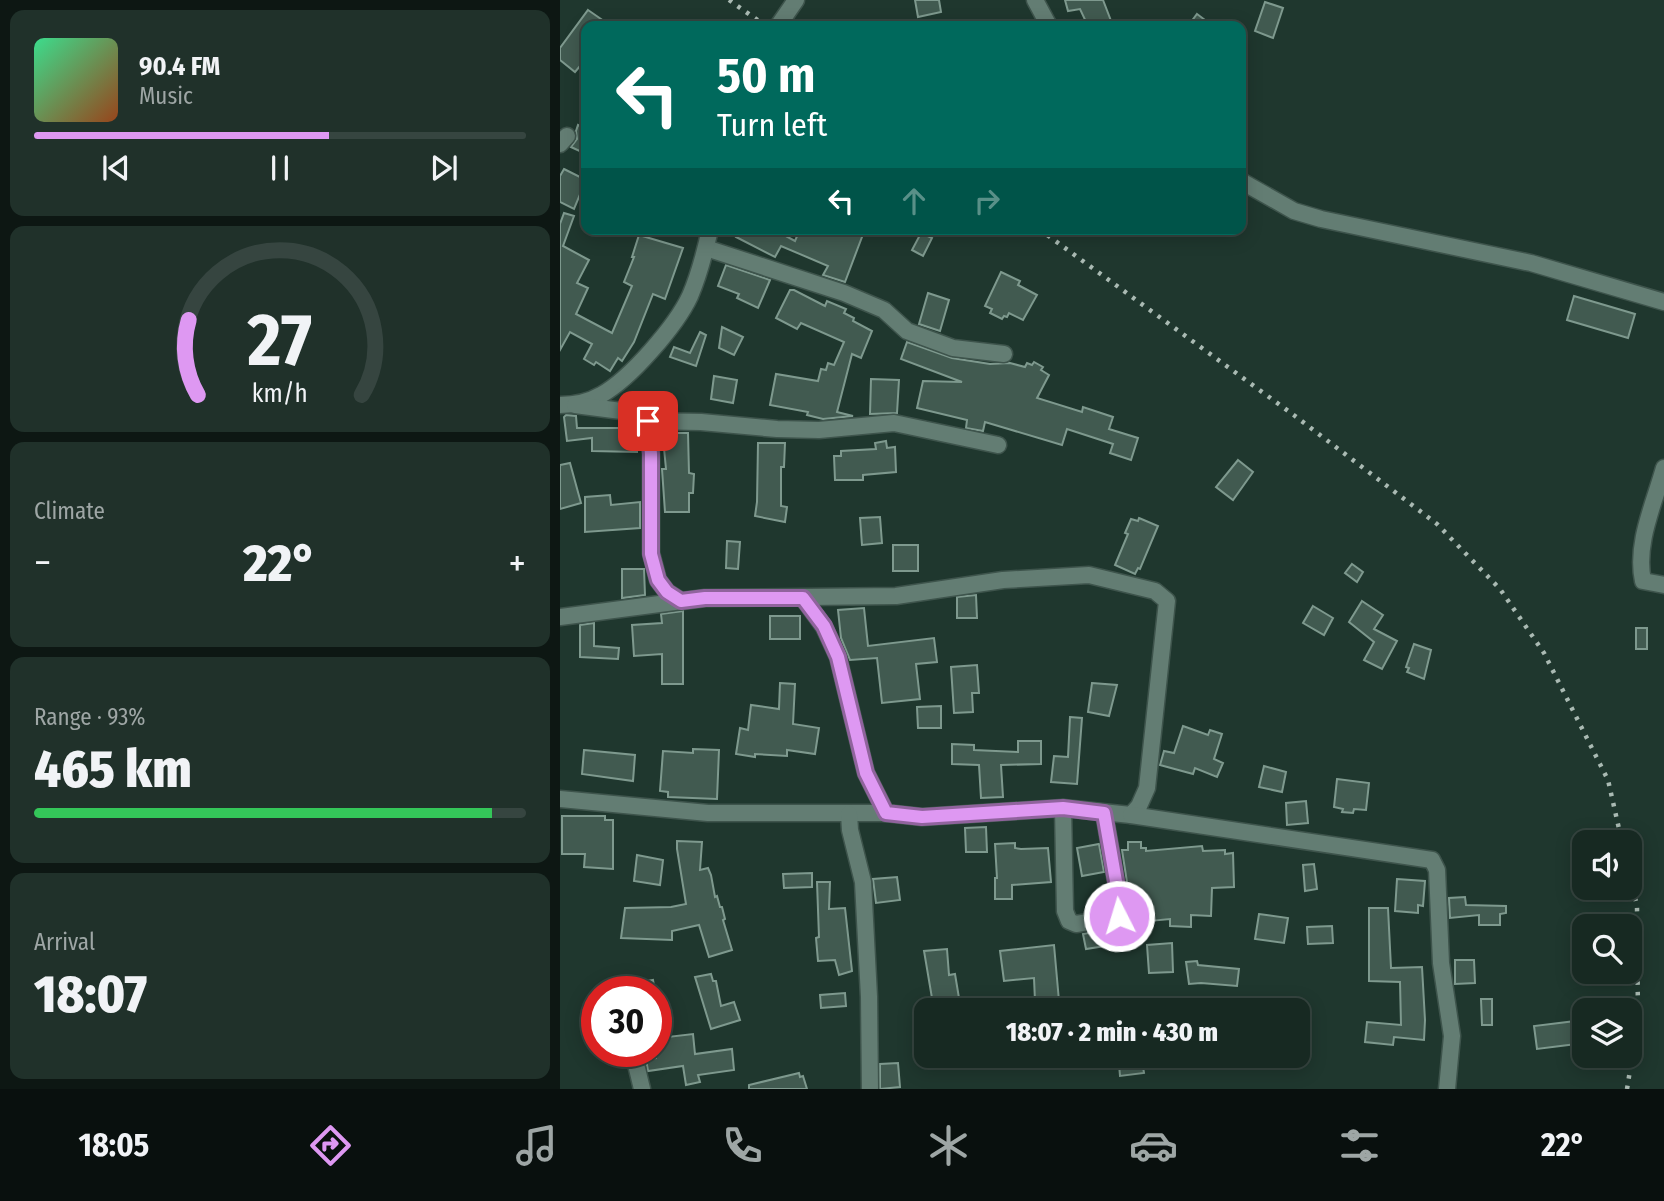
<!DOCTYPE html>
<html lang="en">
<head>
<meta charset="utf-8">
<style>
	body { margin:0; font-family:"Fira Sans Condensed",sans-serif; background:#20312a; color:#f1f3f6; height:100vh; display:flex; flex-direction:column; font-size:26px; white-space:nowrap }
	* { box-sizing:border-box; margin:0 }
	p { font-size:23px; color:#9ea6a5 }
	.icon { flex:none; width:38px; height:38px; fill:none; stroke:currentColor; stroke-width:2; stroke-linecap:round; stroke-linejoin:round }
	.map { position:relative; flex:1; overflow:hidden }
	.drawer { display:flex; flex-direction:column; gap:10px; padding:10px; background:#0d1713; width:560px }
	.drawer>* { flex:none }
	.hud { position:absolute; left:21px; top:21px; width:665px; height:214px; border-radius:14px; box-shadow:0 4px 18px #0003,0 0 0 2px #364540; background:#00695c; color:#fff; overflow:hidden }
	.tools { position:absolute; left:1012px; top:830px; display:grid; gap:14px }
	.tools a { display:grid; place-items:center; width:70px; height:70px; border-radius:14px; background:#172922; box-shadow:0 4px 18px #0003,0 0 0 2px #364540; font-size:35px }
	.speed { position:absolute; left:21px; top:976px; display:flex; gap:14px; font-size:35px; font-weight:700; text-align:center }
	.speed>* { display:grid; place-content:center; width:91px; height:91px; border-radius:50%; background:#172922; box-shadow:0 4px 18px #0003,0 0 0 2px #364540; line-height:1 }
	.speed .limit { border:10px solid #d22; background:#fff; color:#111 }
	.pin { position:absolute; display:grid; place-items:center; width:60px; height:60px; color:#fff; margin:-30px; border-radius:14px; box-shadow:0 4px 10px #0006 }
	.me { position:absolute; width:77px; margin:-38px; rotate:355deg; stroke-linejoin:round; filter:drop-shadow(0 0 5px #0008) }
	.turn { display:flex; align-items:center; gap:24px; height:147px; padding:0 21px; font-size:32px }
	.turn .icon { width:91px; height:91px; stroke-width:2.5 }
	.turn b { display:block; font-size:49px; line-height:60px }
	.lanes { display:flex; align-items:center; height:66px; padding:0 21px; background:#0003; justify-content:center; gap:35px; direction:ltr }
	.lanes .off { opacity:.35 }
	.big { font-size:52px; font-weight:800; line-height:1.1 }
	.drawer .card { flex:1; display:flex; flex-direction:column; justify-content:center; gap:10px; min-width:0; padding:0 24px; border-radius:14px; background:#20312a }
	.drawer .dial { align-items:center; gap:0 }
	.dial svg { height:182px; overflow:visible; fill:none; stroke:#364540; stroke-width:7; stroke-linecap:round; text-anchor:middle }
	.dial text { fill:#f1f3f6; stroke:none }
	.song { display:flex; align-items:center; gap:21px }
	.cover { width:84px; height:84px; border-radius:10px; background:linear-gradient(135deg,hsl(150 70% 55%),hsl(20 70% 35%)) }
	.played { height:7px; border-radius:4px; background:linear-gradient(90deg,#de98f2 60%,#364540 60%) }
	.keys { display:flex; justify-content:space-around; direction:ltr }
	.heat { display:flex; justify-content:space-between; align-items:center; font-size:38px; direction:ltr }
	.charge { height:10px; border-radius:5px; background:linear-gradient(90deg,#34c759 93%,#364540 0) }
	.trip { position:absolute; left:354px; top:998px; width:396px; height:70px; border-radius:14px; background:#172922; box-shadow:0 4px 18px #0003,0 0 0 2px #364540; font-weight:800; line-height:70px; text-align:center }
	.tabs { display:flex; height:112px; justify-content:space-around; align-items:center; background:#09100e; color:#9ea6a5 }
	.tabs .icon { width:49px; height:49px }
	.tabs .active { color:#de98f2 }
	.tabs b { font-size:32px; color:#f1f3f6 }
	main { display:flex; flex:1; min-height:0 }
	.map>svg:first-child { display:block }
	.building { fill:#415a50; stroke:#7e998e; stroke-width:2 }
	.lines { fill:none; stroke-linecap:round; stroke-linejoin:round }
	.minor-casing { stroke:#3e544c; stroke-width:19 }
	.minor { stroke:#637d73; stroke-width:16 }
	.rail { stroke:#aabab3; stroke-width:4.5; stroke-dasharray:3.5 7; stroke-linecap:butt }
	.route-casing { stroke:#90639d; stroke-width:18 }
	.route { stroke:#de98f2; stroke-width:12 }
</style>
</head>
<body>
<main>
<section class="drawer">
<div class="card">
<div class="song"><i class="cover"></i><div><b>90.4 FM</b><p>Music</p></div></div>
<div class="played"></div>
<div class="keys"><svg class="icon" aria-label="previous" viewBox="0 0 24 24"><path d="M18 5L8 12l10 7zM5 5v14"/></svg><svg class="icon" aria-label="pause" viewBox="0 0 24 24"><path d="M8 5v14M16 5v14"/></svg><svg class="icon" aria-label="next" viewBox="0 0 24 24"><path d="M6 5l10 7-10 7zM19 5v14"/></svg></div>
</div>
<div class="card dial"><svg viewBox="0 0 100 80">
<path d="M14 69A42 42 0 1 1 86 69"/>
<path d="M14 69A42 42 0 0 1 10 36" stroke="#de98f2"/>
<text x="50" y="56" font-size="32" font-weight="700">27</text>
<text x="50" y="72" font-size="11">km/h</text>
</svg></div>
<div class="card"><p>Climate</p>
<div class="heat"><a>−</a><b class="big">22°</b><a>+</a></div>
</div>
<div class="card"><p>Range · 93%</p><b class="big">465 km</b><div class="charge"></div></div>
<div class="card"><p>Arrival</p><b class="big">18:07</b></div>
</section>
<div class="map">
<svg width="1104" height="1089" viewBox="0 0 1104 1089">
	<rect width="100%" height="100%" fill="#1f372e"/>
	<g class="building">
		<path d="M355 0H379L381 12 358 17Z"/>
		<path d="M505 0H543L553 26H528L520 9 508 11Z"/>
		<path d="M705 2 723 8 713 38 695 31Z"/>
		<path d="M28 10 51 26H26V59L15 72 0 60V48Z"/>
		<path d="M637 14 653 26H628Z"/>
		<path d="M18 125 26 129V154L11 147 17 139 16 131Z"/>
		<path d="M4 169 26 180 14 209 0 202V176Z"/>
		<path d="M4 213 14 216 3 246 29 260 17 283 28 288 16 314 52 333 72 286 64 282 74 257H72L79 235 123 248 105 299 93 294 74 342 62 361 58 358 50 371 36 362 34 365 24 359 32 344 10 332 0 350V224Z"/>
		<path d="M180 229H213L235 241 240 229H305L285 282 263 275 268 266 221 246 215 257 176 237Z"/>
		<path d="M361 233 372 238 363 256 352 250Z"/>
		<path d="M166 265 210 280 198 308 177 298 179 294 158 286Z"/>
		<path d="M441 272 460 281 458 285 477 295 463 320 449 313 447 317 444 316 442 319 430 313 432 309 425 306Z"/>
		<path d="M230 290H234L265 306 267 301 286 309 284 313 294 318 293 321 312 331 301 358 292 354 277 412 293 416 263 419 247 415 248 412 210 405 216 374 258 381 261 369 266 370 268 363 274 365 284 342 241 323 237 329 216 318Z"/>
		<path d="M368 293 389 300 380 331 359 324Z"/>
		<path d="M1014 296 1075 314 1068 338 1007 320Z"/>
		<path d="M162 327 183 337 174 355 159 348Z"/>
		<path d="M140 332 146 335 136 366 110 357 114 347 130 353Z"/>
		<path d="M347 342 392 358 430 364 450 363 465 367 467 363 472 365 474 362 483 367 481 370 489 375 477 398 522 412 523 407 553 417 549 429 578 438 571 460 550 453 553 444 507 429 502 445 425 422 423 431 406 428 407 420 357 408 363 381 402 382 341 359Z"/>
		<path d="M154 376 177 380 173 403 151 399Z"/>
		<path d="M311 379 339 380 337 413 310 414Z"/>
		<path d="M6 415 16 416 17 428H77V452L32 451V438L7 441 4 417Z"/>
		<path d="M114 433H128L129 473 134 474 133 493H129V512H105L102 469H106L103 438 114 437Z"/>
		<path d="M326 441 327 448 335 447 336 472 303 475V480H275L274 456H281V451L316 449 315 443Z"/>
		<path d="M198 443H225L224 467H221V506L227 507 225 522 195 516 197 502Z"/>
		<path d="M678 460 693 472 673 500 656 487Z"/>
		<path d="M10 463 21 503 0 509V465Z"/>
		<path d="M50 495 51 505 80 502V528L25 532V497Z"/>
		<path d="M320 517 322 543 302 545 300 518Z"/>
		<path d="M579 518 598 526 580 569 578 568 575 574 555 565 568 534 565 533 571 519 578 521Z"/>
		<path d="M167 541 180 542 178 569 166 568Z"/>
		<rect x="333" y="545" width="25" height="26"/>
		<path d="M792 564 803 572 797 582 785 573Z"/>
		<path d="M62 569H84L85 595 62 598Z"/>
		<path d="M416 595 417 618H397V597Z"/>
		<path d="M802 601 823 615 814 629 837 641 822 669 804 660 814 642 789 622Z"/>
		<path d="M753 606 773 618 764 635 743 623Z"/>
		<path d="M304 608 308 646 374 638 377 662 356 664 360 699 322 703 317 658 290 660 281 638 278 610Z"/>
		<path d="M123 611V684H102V654L74 656 72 625 102 623 101 614Z"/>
		<rect x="210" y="616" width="30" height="23"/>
		<path d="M34 623V646L59 648 58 659 20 657V625Z"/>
		<rect x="1076" y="628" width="11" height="21"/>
		<path d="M854 644 871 650 864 679 847 672 849 668 846 667Z"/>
		<path d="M417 665 419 693H412L413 712 394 713 391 667Z"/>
		<path d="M220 683 235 684 233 724 259 728 255 754 227 750V756L195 754V757L176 754 180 728 188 730 191 705 219 709Z"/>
		<path d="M532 683 557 685 549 716 528 712Z"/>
		<path d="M381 706V728H358L357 707Z"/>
		<path d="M510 717 522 718 517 784 491 782 494 756 508 757Z"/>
		<path d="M623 726 648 735 650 730 662 734 654 759 663 763 657 777 635 768 633 774 600 765 604 751 614 753Z"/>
		<path d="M458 741H481V764L441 765 443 797 421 798 419 765 392 764V744L414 745V750L458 752Z"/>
		<path d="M133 749 159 750 157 799 108 797V792L100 791 103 751 133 753Z"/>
		<path d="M24 750 75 755 73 781 22 774Z"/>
		<path d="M704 766 726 772 722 792 699 787Z"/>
		<path d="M777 779 809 783 806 810 794 809 793 813 782 812 783 809 774 807Z"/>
		<path d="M746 801 748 823 727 825 726 803Z"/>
		<path d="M2 816H45V820H53V869L24 867 25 854H2Z"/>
		<path d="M426 827 427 852H406L405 828Z"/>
		<path d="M117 841 142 842 140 870 148 868 151 875 155 897 157 896 160 907H162L165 919 163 920 172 950 149 957 139 925 112 931V940L61 938 65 908 111 907 126 904 117 849Z"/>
		<path d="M568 842H581V848H586V851L642 846 643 851 665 850V854L673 853 674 887 652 888 651 916 631 915V927L610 926V919L568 923 571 908 562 850H568Z"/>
		<path d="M455 843V848L461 849 488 848 491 882 452 885V899H435V878H437L435 844Z"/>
		<path d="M539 844 544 872 522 876 517 848Z"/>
		<path d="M77 855 103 860 100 885 74 881Z"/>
		<path d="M754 864 757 889 745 891 743 865Z"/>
		<path d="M252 873V887L224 888 223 874Z"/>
		<path d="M337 877 340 900 316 903 313 879Z"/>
		<path d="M837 879 865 881 863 906 858 905V913L835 911Z"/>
		<path d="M257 882H270L269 909 285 908 292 971 279 975 275 960 258 961 256 938 259 937Z"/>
		<path d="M905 897 906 905 946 906V913L940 914V925H919V915L890 918 889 898Z"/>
		<path d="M809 908H828L831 968 862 967 865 1020 864 1040 834 1037 833 1045 805 1042 807 1022 841 1025 840 982 809 981Z"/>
		<path d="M699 914 728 918 724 943 695 939Z"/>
		<path d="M772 926 773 943 748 944 747 927Z"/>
		<path d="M556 928 558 944 526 949 523 934Z"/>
		<path d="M612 943 613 972 589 973 587 945Z"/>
		<path d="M494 945 499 1001H475L474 978 444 981 440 951Z"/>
		<path d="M387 949 389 975 395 974 401 1010H374L364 951Z"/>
		<path d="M895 960H914L915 983 895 984Z"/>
		<path d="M637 961 638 965 679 969 677 986 641 983 629 984 626 962Z"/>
		<path d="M151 974 153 981H156L161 1006 174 1002 180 1020 151 1029 135 977Z"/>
		<path d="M93 980 95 992H82L81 982Z"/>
		<path d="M285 993 286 1006 261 1008 260 995Z"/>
		<path d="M921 999H932V1025H922Z"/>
		<path d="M1024 1020V1043L977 1049 974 1026Z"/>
		<path d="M107 1034 108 1037 133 1034 135 1054 172 1049 174 1070 138 1075 140 1082 126 1085 123 1066 88 1071 86 1059 96 1058V1036Z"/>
		<path d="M582 1061 584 1073 560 1076 559 1064Z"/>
		<path d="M338 1063 340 1087 320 1089V1064Z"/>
		<path d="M239 1073 240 1077 243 1076 247 1089H189V1085Z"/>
	</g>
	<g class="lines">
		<defs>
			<g id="minor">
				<path d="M475 0 489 26"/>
				<path d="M218 26 236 0"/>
				<path d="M0 144 7 136"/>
				<path d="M681 181 734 211 761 219 971 263 1104 302"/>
				<path d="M146 248 284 293 324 310 347 331 393 348 444 354"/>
				<path d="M0 405C14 405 29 402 41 395 70 379 116 326 130 296 139 275 145 252 150 229"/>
				<path d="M15 405 69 412 88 421 141 422 217 429 259 430 334 423 438 445"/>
				<path d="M88 421 91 454V553L98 580 107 592 121 601"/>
				<path d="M1104 468C1094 504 1075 544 1083 581L1104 585"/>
				<path d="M243 598 264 627 278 657 306 773 326 813"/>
				<path d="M0 617 145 598 336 596 443 580 529 575 595 591 607 601 587 788 579 806 571 815 503 808 362 817 326 813H148L0 799"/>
				<path d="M503 808 505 911 509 921 516 924 560 917 561 910 544 813"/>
				<path d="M289 814 290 830 303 882 309 997 310 1089"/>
				<path d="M571 815 872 860 877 870 881 963 892 1036 887 1089"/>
				<path d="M73 1052 82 1089"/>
			</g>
		</defs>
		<use href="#minor" class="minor-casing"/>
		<use href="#minor" class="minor"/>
		<g class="rail">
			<path d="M169 0 206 26"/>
			<path d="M479 229 735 416 877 524 940 589 984 653 1048 780 1062 842"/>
			<path d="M1067 1089 1078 1021 1077 906 1069 873"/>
		</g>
	</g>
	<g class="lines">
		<defs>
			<path id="route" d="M88 421 91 454V554L98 580 107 592 121 601 145 598H243L264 626 278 657 306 773 326 813 362 817 503 808 544 813 561 910 559 916"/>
		</defs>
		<use href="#route" class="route-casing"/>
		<use href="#route" class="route"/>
	</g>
</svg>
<div class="tools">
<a><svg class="icon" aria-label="sound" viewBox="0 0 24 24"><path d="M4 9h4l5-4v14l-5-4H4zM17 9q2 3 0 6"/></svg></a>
<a><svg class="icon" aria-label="search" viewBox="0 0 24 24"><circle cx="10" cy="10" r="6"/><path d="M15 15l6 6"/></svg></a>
<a><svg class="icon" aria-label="layers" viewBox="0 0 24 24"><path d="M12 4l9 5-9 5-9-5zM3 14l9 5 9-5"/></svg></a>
</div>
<div class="speed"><div class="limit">30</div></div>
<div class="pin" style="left:88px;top:421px;background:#d93025"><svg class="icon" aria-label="arrive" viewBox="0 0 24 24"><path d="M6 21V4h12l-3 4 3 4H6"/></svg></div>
<svg class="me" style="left:559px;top:916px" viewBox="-20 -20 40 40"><circle r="17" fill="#de98f2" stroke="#fff" stroke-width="3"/><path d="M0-11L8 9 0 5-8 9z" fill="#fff"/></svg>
<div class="trip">18:07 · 2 min · 430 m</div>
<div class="hud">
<div class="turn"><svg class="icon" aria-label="left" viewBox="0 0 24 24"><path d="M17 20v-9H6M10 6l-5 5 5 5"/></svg><div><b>50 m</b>Turn left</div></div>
<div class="lanes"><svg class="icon" aria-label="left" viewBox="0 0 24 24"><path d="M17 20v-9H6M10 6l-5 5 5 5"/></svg><svg class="icon off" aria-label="ahead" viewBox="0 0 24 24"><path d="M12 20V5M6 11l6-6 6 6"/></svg><svg class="icon off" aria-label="right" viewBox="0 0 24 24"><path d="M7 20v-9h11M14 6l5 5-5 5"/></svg></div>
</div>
</div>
</main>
<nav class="tabs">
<b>18:05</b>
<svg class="icon active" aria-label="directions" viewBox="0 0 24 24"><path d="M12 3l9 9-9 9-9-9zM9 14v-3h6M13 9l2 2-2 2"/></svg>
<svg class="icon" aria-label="music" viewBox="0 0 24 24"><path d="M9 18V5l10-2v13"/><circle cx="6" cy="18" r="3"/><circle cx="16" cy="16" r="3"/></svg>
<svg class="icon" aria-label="phone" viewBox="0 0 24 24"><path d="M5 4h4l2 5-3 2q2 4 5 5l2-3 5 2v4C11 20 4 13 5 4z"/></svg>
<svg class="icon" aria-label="climate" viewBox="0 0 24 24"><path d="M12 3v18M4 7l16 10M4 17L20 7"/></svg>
<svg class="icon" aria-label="car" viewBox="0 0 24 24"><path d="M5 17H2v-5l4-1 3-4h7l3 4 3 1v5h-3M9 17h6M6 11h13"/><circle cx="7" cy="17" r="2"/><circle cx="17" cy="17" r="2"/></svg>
<svg class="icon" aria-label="filters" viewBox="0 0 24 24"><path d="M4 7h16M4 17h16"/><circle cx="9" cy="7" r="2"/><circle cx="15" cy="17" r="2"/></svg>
<b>22°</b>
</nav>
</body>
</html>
